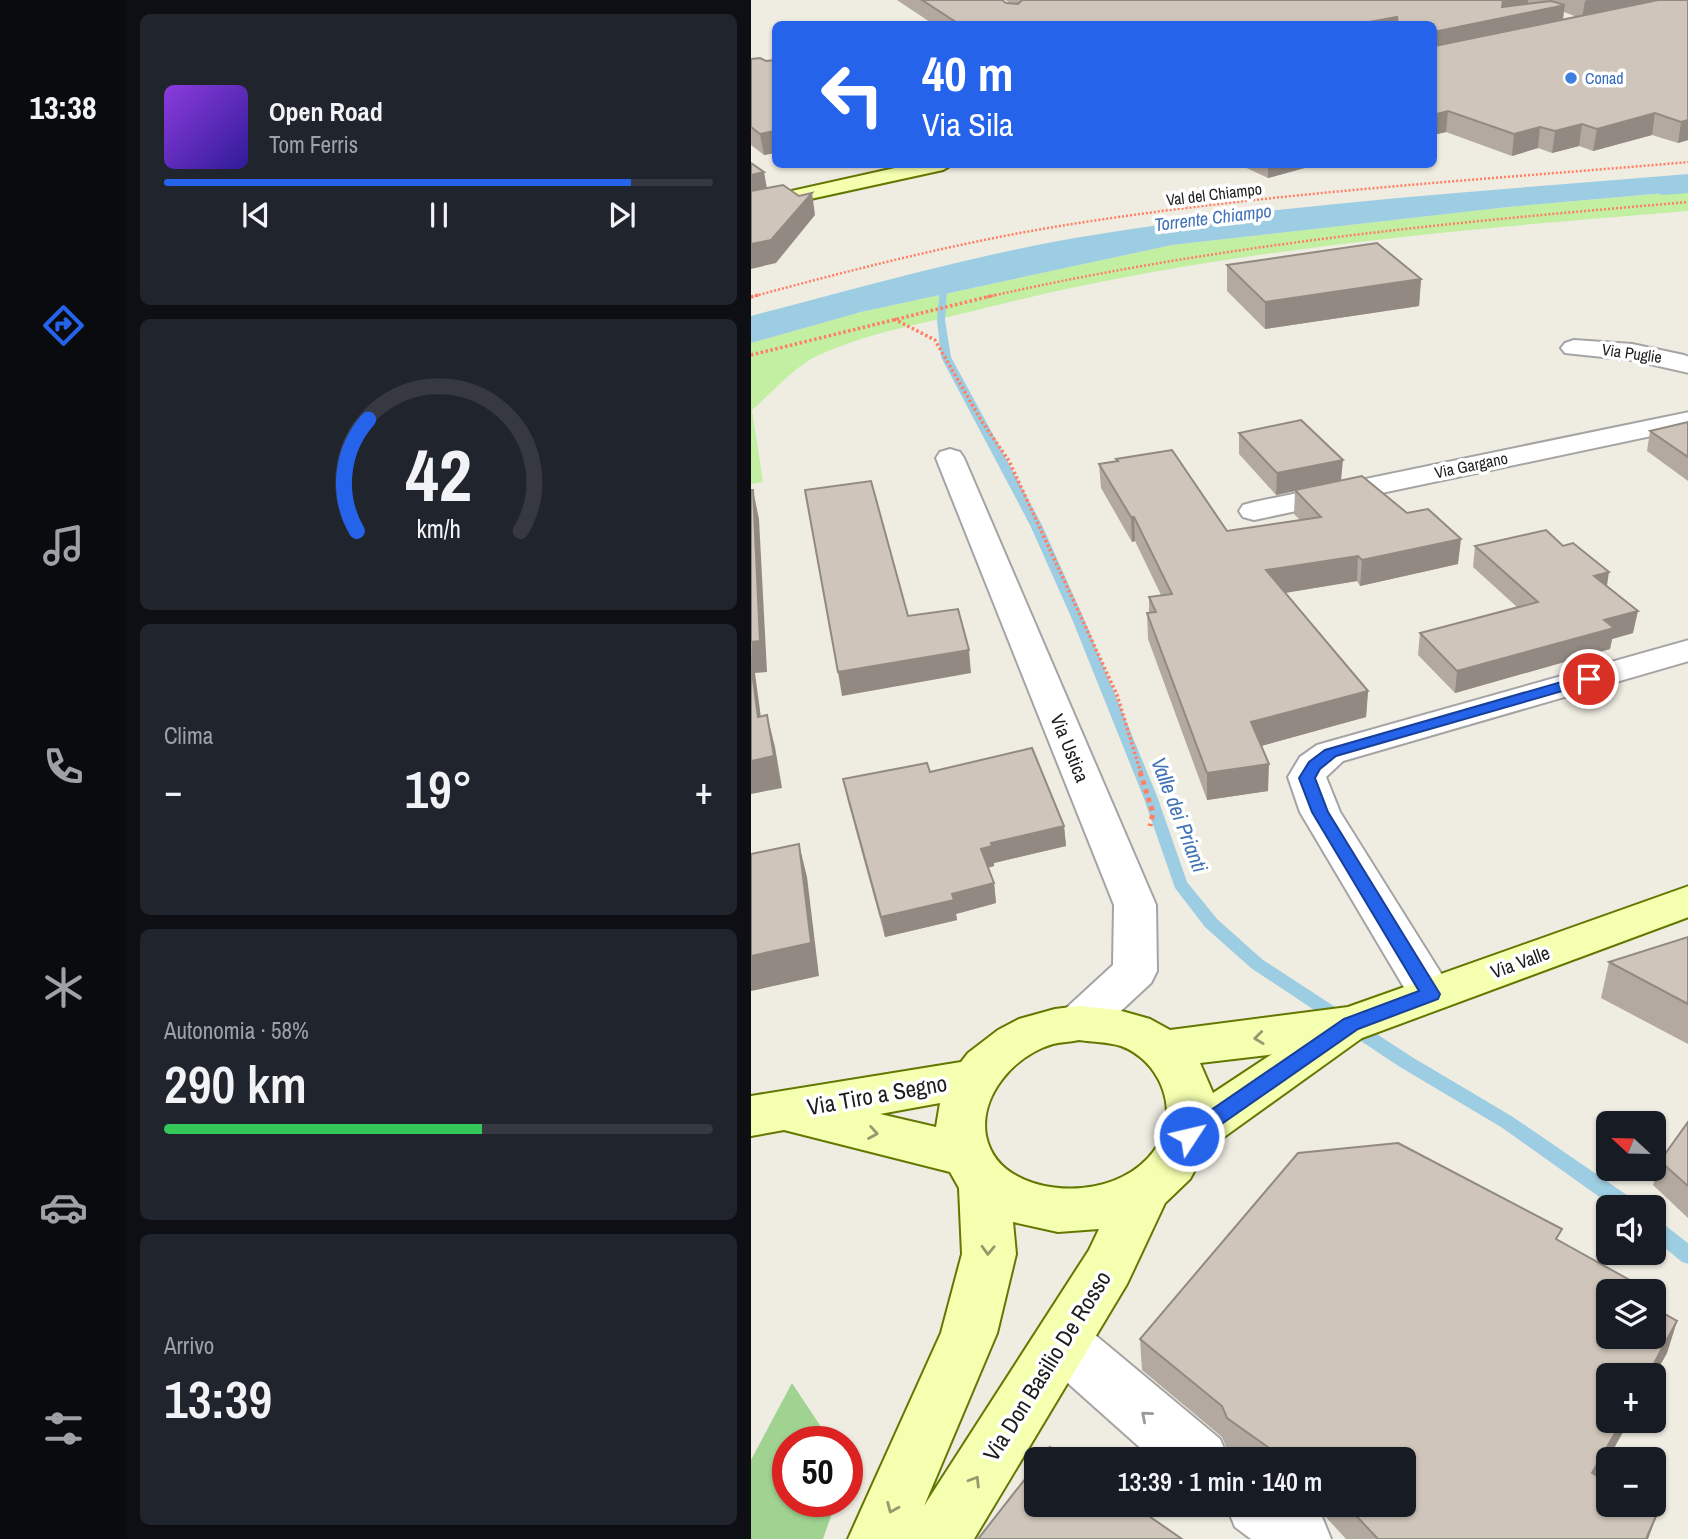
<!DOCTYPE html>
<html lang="it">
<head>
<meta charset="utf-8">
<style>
	body { margin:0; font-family:"Archivo Narrow",sans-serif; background:#20242c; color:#f1f3f6; height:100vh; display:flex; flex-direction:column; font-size:26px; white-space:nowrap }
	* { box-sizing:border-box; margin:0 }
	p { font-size:23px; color:#9ea1a6 }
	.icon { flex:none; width:38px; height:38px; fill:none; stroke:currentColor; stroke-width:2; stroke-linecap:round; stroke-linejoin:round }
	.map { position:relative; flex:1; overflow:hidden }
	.details { display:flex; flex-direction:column; gap:14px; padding:14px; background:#0d0f14; width:625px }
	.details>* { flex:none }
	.top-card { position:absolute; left:21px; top:21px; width:665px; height:147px; border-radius:10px; box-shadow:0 2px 5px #0004; background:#2563eb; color:#fff; overflow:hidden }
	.needle { width:46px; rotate:292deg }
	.tools { position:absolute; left:845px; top:1111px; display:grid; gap:14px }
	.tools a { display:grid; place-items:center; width:70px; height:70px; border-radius:10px; background:#171b24; box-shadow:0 2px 5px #0004; font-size:35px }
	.speed { position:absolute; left:21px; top:1426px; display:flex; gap:14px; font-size:35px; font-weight:700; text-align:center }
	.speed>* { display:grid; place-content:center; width:91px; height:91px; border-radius:50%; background:#171b24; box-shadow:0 2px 5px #0004; line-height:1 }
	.speed .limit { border:10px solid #d22; background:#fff; color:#111 }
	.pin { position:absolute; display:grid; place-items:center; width:60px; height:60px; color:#fff; margin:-30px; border:4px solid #fff; border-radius:50%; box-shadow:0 2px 7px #0007 }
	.me { position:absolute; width:77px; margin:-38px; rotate:55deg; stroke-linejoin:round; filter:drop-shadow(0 0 5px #0008) }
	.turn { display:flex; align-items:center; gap:24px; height:147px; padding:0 35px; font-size:32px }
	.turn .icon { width:91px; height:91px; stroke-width:2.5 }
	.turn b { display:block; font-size:49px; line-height:60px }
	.big { font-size:52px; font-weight:600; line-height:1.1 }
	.details .widget { flex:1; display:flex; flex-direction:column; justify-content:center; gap:10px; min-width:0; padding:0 24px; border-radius:10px; background:#20242c }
	.details .dial { align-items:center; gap:0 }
	.dial svg { height:182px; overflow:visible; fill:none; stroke:#363941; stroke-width:7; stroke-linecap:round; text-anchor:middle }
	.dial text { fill:#f1f3f6; stroke:none }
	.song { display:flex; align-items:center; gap:21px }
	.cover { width:84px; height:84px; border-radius:10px; background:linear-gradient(135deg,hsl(270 70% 55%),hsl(250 70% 35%)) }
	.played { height:7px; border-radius:4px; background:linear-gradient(90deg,#2563eb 85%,#363941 85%) }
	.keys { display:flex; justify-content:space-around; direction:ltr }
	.heat { display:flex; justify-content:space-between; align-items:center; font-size:38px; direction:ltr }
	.charge { height:10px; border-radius:5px; background:linear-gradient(90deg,#34c759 58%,#363941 0) }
	.trip { position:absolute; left:273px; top:1447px; width:392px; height:70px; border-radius:10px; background:#171b24; box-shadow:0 2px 5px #0004; font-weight:600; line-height:70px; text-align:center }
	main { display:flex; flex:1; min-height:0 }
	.tabs { display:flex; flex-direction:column; width:126px; justify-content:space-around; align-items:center; background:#090b0e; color:#9ea1a6 }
	.tabs .icon { width:49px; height:49px }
	.tabs .on { color:#2563eb }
	.tabs b { font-size:32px; color:#f1f3f6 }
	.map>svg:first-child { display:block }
	.grass { fill:#c2efa2 }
	.forest { fill:#a0d392 }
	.water { fill:#9dcde2 }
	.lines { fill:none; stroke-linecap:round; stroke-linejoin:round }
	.stream { fill:#9dcde2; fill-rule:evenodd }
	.street-casing { stroke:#a4a4a4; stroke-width:4 }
	.secondary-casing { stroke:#627800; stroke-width:4 }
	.path-far2 { stroke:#ff7f63; stroke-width:2.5; stroke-dasharray:2 2; stroke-linecap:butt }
	.path-far1 { stroke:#ff7f63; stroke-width:3.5; stroke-dasharray:2.5 2.5; stroke-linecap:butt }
	.path { stroke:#ff7f63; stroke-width:5; stroke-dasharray:4.5 4.5; stroke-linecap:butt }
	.street { fill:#fff; fill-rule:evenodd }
	.secondary { fill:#f5ffb0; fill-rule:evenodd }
	.wall { fill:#b3a9a0; fill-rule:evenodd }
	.shaded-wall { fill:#928a82 }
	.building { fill:#d0c5ba; stroke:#928a82; stroke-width:2 }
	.oneway { stroke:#94996e }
	.oneway2 { stroke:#999 }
	.route { fill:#2563eb; stroke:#184099; stroke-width:2 }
	.shop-dot { fill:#3f7fe0; stroke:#fff; stroke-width:2.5 }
	.labels { text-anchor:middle; stroke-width:7; stroke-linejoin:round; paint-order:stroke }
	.far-shop-label { font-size:16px; fill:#366cbe; stroke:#fff; text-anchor:start }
	.far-street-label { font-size:16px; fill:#1d1d1d; stroke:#fff }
	.far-water-label { font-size:18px; font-style:italic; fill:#4072b6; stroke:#fff }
	.street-label { font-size:19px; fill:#1d1d1d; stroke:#fff }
	.water-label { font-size:21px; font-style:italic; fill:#4072b6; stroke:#fff }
	.near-street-label { font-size:23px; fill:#1d1d1d; stroke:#fff }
</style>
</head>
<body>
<main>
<nav class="tabs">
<b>13:38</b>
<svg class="icon on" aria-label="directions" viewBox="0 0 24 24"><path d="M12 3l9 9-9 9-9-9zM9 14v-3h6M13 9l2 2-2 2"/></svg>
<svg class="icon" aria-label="music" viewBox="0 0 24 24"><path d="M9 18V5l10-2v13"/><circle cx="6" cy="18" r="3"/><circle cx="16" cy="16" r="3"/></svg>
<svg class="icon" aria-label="phone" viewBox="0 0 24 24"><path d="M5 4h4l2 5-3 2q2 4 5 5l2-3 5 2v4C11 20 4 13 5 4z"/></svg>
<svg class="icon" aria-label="climate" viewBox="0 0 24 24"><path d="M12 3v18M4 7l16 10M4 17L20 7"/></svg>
<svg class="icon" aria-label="car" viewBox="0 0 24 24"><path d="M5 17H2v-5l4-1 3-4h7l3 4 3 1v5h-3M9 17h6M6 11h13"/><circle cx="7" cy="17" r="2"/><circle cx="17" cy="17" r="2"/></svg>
<svg class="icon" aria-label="filters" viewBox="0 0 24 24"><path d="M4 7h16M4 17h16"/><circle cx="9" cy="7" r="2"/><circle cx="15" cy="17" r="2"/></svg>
</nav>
<section class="details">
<div class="widget">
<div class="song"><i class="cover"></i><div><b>Open Road</b><p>Tom Ferris</p></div></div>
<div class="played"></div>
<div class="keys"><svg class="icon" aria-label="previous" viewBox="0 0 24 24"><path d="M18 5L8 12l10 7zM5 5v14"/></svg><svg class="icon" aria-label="pause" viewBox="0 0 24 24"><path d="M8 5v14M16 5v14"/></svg><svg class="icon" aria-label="next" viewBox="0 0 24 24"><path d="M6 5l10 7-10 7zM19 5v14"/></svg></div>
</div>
<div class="widget dial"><svg viewBox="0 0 100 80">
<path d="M14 69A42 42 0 1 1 86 69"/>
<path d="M14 69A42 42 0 0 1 19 20" stroke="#2563eb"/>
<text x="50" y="56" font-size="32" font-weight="700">42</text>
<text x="50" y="72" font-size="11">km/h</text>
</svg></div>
<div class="widget"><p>Clima</p>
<div class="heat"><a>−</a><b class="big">19°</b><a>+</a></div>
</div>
<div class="widget"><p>Autonomia · 58%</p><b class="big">290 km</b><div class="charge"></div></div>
<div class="widget"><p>Arrivo</p><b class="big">13:39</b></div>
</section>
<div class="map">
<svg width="938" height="1539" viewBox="0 0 938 1539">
	<rect width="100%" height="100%" fill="#efece2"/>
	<path class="grass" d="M937 191V211C701 230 464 250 234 308 177 323 120 331 66 356 47 364 18 395 1 410L12 482 0 484V343L110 312 421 245 757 207Z"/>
	<path class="forest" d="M41 1383 80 1442H37V1502H85L72 1539H0V1460Z"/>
	<path class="water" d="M937 174V191L757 207 421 245 110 312 0 343V316C111 287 222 255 336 236 534 203 737 191 937 174Z"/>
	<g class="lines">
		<g class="stream">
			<path d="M938 189V193L911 195 907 193Z"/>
			<path d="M189 289 196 291 194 320 200 357 291 525 333 619 406 796 436 882 466 919 512 960 661 1057 762 1117 886 1202 888 1208H864L750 1127 649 1067 500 968 454 927 424 888 392 796 321 619 279 525 190 357 186 320Z"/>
			<path d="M903 1220 910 1222 938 1244V1264L931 1262 903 1239Z"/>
		</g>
		<defs>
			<g id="street">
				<path d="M823 340 881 344 933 355 938 357V373L881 360 814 353 810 348 814 343Z"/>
				<path d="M938 412V428L503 520 492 517 488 511 492 505 503 502Z"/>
				<path d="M199 449 209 452 213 458 405 905 406 971 400 983 344 1035 328 1040 312 1035 305 1023 312 1011 362 965 363 905 185 458 189 452Z"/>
				<path d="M938 640V661L592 761 575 777 589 812 703 994 696 1006 680 1011 664 1006 549 812 537 777 549 757 566 745Z"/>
				<path d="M311 1316 331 1324 469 1439 478 1460H403L291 1360 283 1342 291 1324Z"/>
				<path d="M475 1505H555L571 1517 580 1539H500L484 1527Z"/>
			</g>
			<g id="secondary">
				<path d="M162 164H202L192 170 0 212V200Z"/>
				<path d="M938 886V917L611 1038 455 1150 439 1179 414 1203 376 1284 223 1539H97L190 1333 211 1254 208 1188 199 1172 33 1130 0 1136V1096L210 1062 217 1053 247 1030 268 1019 304 1009 328 1006 367 1010 399 1019 419 1030 597 1007ZM328 1040C342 1042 357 1042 370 1046 408 1060 428 1107 408 1143 382 1190 310 1200 266 1176 249 1167 239 1154 235 1136 228 1095 264 1055 302 1044 310 1042 319 1042 328 1040ZM521 1054 462 1093 449 1063 517 1055ZM189 1103 185 1127 129 1114ZM262 1222 307 1232 348 1229 338 1250 173 1506 246 1333 265 1254Z"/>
			</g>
		</defs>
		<use href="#street" class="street-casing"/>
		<use href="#secondary" class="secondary-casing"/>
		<g class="path-far2">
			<path d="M0 297C104 269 209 242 315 225 521 192 730 180 938 162"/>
			<path d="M236 297C470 244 700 222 938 202"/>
		</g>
		<g class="path-far1">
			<path d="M0 297 7 295"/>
			<path d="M143 319 184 340 230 420 258 461 366 695 390 773"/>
			<path d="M0 355 244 295"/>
		</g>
		<path class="path" d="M389 772 402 813 399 826"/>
		<use href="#street" class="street"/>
		<use href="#secondary" class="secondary"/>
	</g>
	<g class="wall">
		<path d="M146 0H251L255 3H259L254 0H937V140L927 143 901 135 842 151 828 146 801 153 787 148 761 156 695 132 682 135V24H182ZM813 12 826 17 812 20Z"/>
		<path d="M0 59 15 61 24 60V153L13 155 0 145Z"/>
		<path d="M487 164H568L517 178Z"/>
		<path d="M476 265 670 279 668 306 514 329 476 291Z"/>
		<path d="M937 422V481L896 451 899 431Z"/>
		<path d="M488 433 590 480 707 564 609 586 606 581 534 593 617 691 615 717 510 746 517 791 456 800 397 639 396 613H398V597L410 595 384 541 381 542 350 488 348 464 365 461V459L476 531 549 520 543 514 544 491 525 495 488 454Z"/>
		<path d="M724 546 856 586 882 633 861 639 859 649 704 693 667 655 669 633 766 607 722 567Z"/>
		<path d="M179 772 313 826 315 846 243 863V866L237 868 243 883 245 903 205 914 206 920 134 937 96 798 92 779Z"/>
		<path d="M937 937V1044L850 998 858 962Z"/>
		<path d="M937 1122V1218L902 1185 909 1161Z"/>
		<path d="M809 1241 858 1292 926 1321 916 1353 847 1477 906 1514 897 1539H595L573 1515 559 1505H653V1460H491L476 1449 471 1437 391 1370 389 1339Z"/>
	</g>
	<g class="shaded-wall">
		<path d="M752 0H777L776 11 814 5 811 23 682 50 683 32Z"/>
		<path d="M836 0H918L831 18 834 1Z"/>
		<path d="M646 17 645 24H607Z"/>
		<path d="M697 111 695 132 682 135V115Z"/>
		<path d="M904 113 901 135 842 151 846 129Z"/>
		<path d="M937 120V140L927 143 930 122Z"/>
		<path d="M831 124 828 146 801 153 804 131Z"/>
		<path d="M789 127 787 148 761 156 763 134Z"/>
		<path d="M24 131V153L13 155 9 134Z"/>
		<path d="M517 164H568L517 178Z"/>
		<path d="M13 172 17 194 0 198V175Z"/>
		<path d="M61 193 64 215 25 263 0 269V244Z"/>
		<path d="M670 279 668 306 514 329V302Z"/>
		<path d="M592 460 590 481 525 495 526 473Z"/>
		<path d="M2 490 8 519 16 672 4 673 14 748 7 717 0 664Z"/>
		<path d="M380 517H383L384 541 381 542Z"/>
		<path d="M710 539 707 564 609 586 611 560Z"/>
		<path d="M607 556 606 581 514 596 515 570Z"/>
		<path d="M858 572 855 592 843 576Z"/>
		<path d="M887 611 882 633 861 639 859 649 704 693 706 671 853 620Z"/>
		<path d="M218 650 220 673 91 696 87 672Z"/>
		<path d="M617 691 615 717 499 749 500 722Z"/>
		<path d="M16 715 24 747 31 788 0 794V761Z"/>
		<path d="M518 764 517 791 456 800V773Z"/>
		<path d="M313 826 315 846 243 863V866L233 869 230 849 240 843Z"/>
		<path d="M48 844 56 877 68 976 0 991V956Z"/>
		<path d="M243 883 245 903 205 914 206 920 134 937 130 917 201 894Z"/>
		<path d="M926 1321 916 1353 903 1376H896Z"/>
		<path d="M871 1421H878L832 1504 841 1473Z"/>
		<path d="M906 1514 897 1539H895Z"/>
	</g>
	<g class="building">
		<path d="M171 0H251L255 3 267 4 271 0H752L751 7 800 1 814 5 683 32 682 34V24H647L646 17 607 24H208Z"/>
		<path d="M907 0H937V120L930 122 904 113 846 129 831 124 804 131 789 127 763 134 697 111 682 115V45L684 46Z"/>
		<path d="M9 58 15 61 24 60V131L9 134 0 127V59Z"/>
		<path d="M0 163 13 172 0 175Z"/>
		<path d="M32 185 48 196 61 193 20 240 0 244V191Z"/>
		<path d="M626 243 670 279 514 302 476 265Z"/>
		<path d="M550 420 592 460 526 473 488 433Z"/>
		<path d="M937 422V457L899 431Z"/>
		<path d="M421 450 476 531 570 517 544 490 611 476 656 513 677 509 710 539 611 560 607 556 515 570 617 691 500 722 518 764 456 773 396 613 405 612 398 597 421 594 383 517H380L348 464 367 461 365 459Z"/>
		<path d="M120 481 157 616 207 609 218 650 87 672 54 490Z"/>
		<path d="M0 490H2L9 641 0 642Z"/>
		<path d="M795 530 812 546 822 543 858 572 843 576 887 611 853 620 863 628 706 671 669 633 787 602 724 546Z"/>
		<path d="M0 664 7 717 16 715 23 756 0 761Z"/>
		<path d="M281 748 313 826 240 843 241 846 230 849 243 883 201 894 203 900 130 917 92 779 176 763 179 772Z"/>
		<path d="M48 844 60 943 0 956V854Z"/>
		<path d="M937 937V1004L858 962Z"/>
		<path d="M937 1122V1186L909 1161Z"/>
		<path d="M647 1143 811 1229 805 1239 893 1288 891 1292H858V1337H903V1308L926 1321 896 1376H858V1421H871L841 1473 858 1483V1505H892L906 1514 895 1539H627L595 1505H653V1460H535L476 1418 471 1406 389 1339 547 1153Z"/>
		<path d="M299 1447 317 1460H289Z"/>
		<path d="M285 1465V1505H382L431 1539H227Z"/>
	</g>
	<defs><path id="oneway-chevron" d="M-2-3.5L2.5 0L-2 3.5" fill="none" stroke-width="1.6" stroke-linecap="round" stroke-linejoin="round" transform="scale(1.75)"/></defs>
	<g class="oneway">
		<use href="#oneway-chevron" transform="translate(508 1038) rotate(173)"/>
		<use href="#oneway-chevron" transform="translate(122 1133) rotate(10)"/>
		<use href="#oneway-chevron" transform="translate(237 1250) rotate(92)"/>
		<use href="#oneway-chevron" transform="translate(224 1481) rotate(-58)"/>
		<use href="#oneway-chevron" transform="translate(141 1508) rotate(113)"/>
	</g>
	<use class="oneway2" href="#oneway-chevron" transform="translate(395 1416) rotate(-139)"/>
	<path class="route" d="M838 674 845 679 843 682 585 756 569 769 564 778 577 812 689 994 687 999 607 1029 446 1141 438 1144 431 1141 428 1136 431 1130 593 1019 668 991 561 812 548 778 558 762 574 750Z"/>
	<circle class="shop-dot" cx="820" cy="78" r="7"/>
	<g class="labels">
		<g class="far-shop-label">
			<text x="834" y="84">Conad</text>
		</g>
		<g class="far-street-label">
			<text transform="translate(463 194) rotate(-7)" y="6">Val del Chiampo</text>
			<text transform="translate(881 353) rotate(8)" y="6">Via Puglie</text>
			<text transform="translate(720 465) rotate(-12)" y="6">Via Gargano</text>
		</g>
		<g class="far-water-label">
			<text transform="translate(462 218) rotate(-7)" y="6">Torrente Chiampo</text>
		</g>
		<g class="street-label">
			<text transform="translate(319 748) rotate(68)" y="7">Via Ustica</text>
			<text transform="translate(769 962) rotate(-20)" y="7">Via Valle</text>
		</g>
		<g class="water-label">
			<text transform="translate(428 815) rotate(69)" y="7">Valle dei Prianti</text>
		</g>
		<g class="near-street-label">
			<text transform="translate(126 1095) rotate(-10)" y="8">Via Tiro a Segno</text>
			<text transform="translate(296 1366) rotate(-58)" y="8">Via Don Basilio De Rosso</text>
		</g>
	</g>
</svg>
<div class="tools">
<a><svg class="needle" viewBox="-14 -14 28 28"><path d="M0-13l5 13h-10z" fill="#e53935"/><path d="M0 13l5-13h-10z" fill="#9ea1a6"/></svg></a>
<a><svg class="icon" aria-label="sound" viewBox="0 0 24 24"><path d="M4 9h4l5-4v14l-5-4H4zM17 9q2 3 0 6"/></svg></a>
<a><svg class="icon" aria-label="layers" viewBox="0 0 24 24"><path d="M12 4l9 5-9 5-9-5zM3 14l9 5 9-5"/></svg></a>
<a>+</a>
<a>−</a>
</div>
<div class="speed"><div class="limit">50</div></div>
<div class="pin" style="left:838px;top:679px;background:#d93025"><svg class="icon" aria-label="arrive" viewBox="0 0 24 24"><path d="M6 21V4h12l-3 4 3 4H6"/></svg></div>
<svg class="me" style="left:438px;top:1136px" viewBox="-20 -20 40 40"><circle r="17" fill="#2563eb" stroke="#fff" stroke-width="3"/><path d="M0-11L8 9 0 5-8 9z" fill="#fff"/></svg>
<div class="trip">13:39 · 1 min · 140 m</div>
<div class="top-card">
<div class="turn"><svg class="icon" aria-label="left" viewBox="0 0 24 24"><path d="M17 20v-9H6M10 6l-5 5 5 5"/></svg><div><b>40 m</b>Via Sila</div></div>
</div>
</div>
</main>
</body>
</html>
